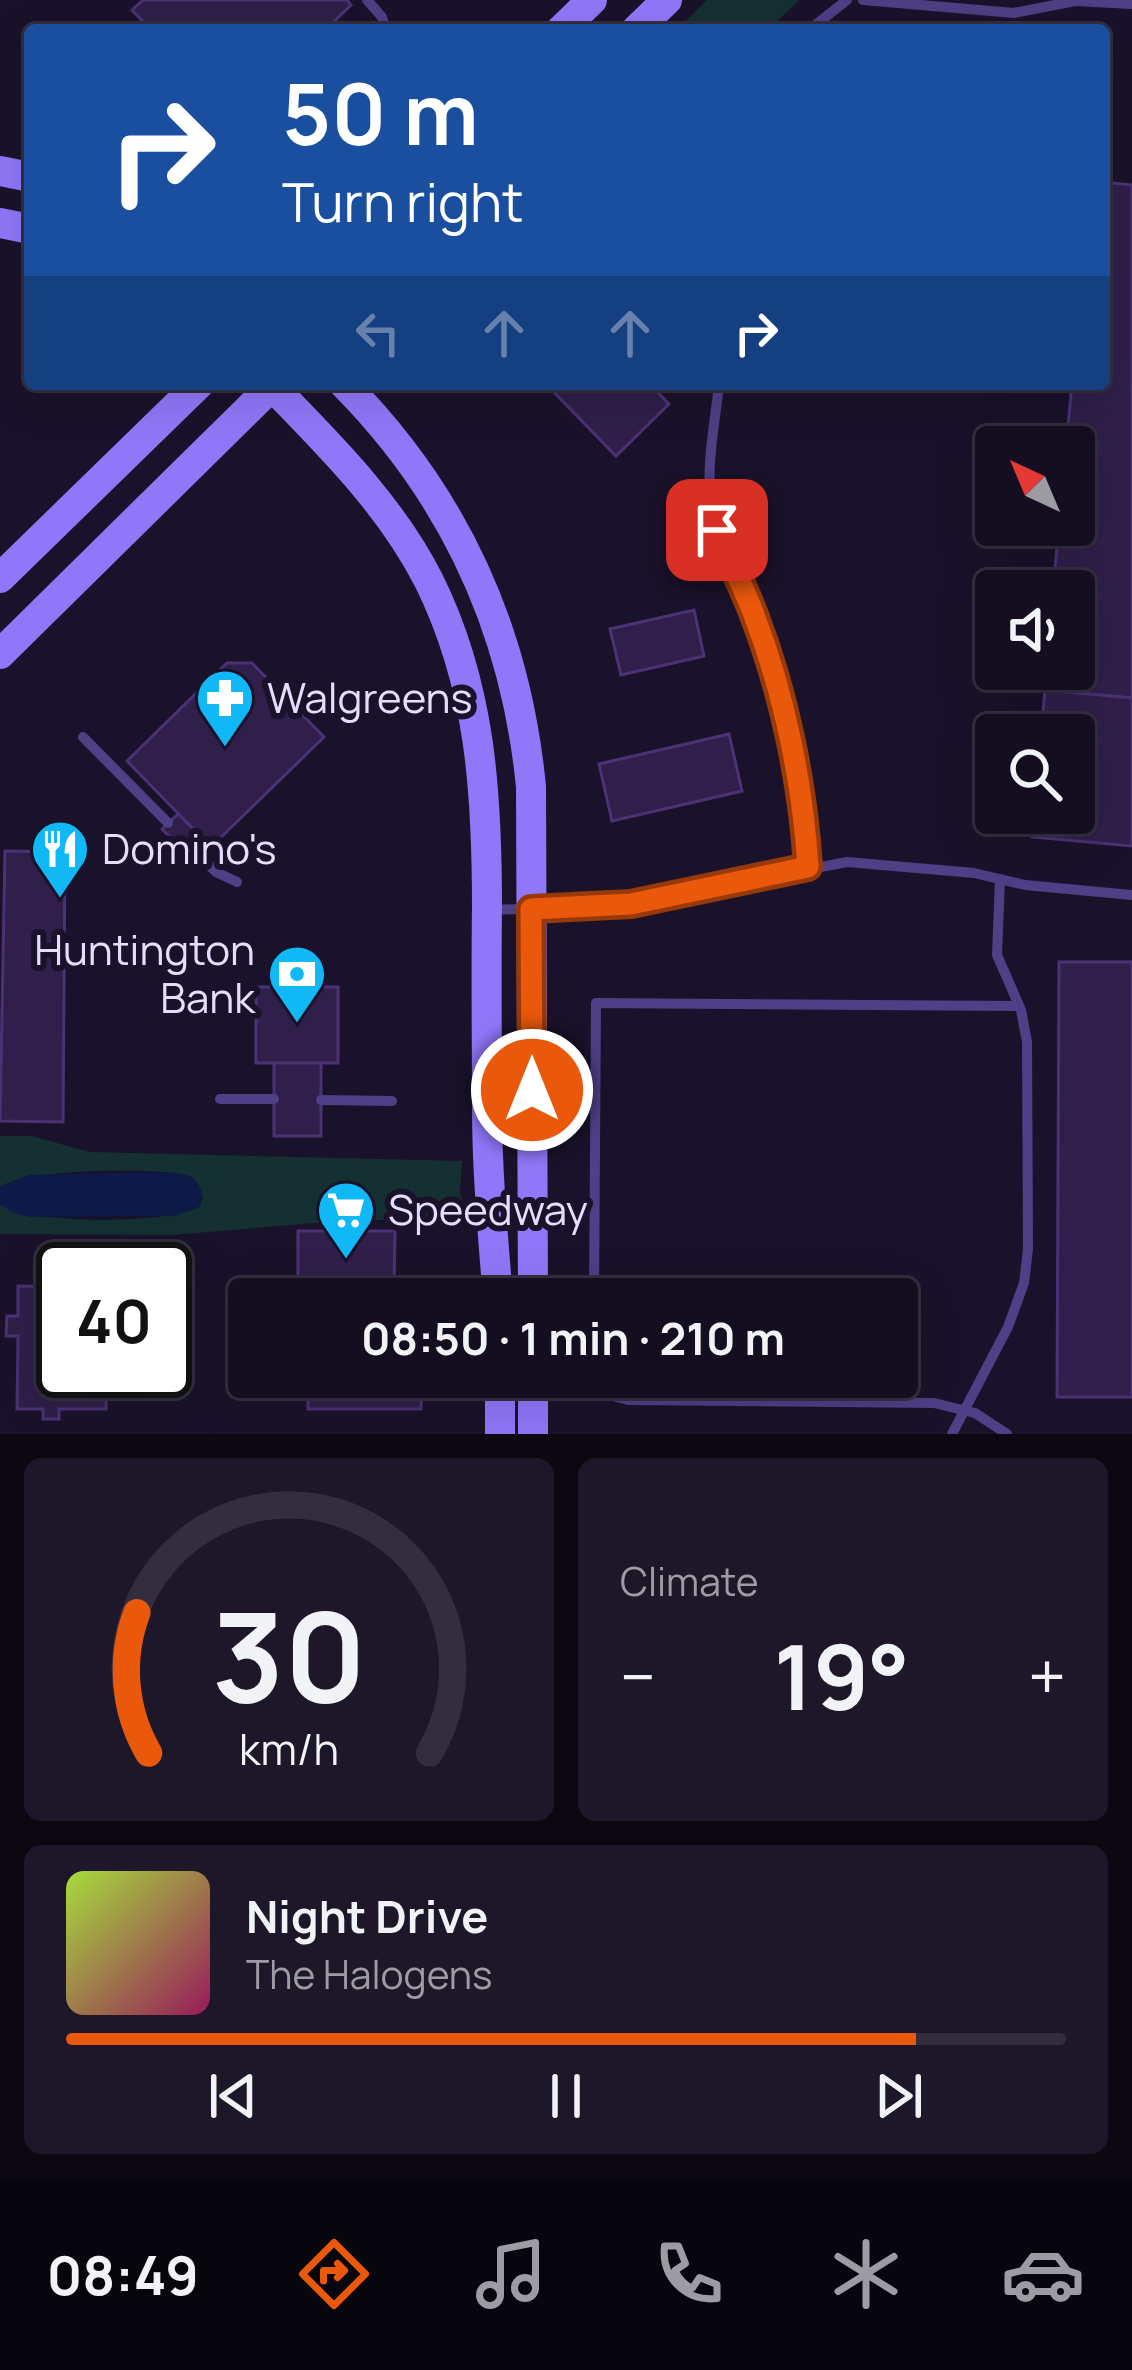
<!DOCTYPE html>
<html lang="en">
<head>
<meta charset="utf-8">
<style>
	body { margin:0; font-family:Manrope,sans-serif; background:#1d1729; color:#f1f3f6; height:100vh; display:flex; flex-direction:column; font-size:45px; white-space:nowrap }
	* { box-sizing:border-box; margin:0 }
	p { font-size:39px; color:#9d9ca5 }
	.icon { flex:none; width:66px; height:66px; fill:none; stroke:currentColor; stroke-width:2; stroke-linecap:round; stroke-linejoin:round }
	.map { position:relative; height:1434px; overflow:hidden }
	.drawer { display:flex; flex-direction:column; gap:24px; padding:24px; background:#0b0812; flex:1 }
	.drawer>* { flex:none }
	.guide { position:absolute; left:24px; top:24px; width:1086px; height:366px; border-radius:12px; box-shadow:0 12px 48px #0002,0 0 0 3px #332e3e; background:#1a4fa0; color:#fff; overflow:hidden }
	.needle { width:78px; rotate:316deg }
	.fabs { position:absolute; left:975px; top:426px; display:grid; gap:24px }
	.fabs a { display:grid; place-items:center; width:120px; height:120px; border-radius:12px; background:#140e20; box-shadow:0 12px 48px #0002,0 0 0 3px #332e3e; font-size:60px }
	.speed { position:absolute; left:36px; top:1242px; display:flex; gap:24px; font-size:60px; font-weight:700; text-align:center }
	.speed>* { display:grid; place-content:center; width:156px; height:156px; border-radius:50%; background:#140e20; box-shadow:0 12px 48px #0002,0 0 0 3px #332e3e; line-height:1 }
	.speed .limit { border:6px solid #111; border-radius:18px; background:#fff; color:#111 }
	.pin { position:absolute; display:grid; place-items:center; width:102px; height:102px; color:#fff; margin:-51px; border-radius:24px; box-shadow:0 6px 18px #0006 }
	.me { position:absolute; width:132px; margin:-66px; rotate:0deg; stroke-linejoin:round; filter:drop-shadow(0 0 9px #0008) }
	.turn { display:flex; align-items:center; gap:42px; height:252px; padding:0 60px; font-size:54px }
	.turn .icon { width:156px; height:156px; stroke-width:2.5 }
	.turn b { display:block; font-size:84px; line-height:102px }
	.lanes { display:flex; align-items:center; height:114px; padding:0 60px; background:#0003; justify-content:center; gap:60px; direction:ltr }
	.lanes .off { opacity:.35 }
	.big { font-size:90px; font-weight:700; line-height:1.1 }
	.drawer .card { flex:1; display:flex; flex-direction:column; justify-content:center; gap:18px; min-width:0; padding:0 42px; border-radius:18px; background:#1d1729 }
	.drawer .dial { align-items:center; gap:0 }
	.dial svg { height:312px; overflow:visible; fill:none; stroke:#332e3e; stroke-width:7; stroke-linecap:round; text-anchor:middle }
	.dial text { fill:#f1f3f6; stroke:none }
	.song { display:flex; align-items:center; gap:36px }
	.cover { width:144px; height:144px; border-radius:18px; background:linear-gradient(135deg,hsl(80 70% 55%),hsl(330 70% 35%)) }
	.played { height:12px; border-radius:6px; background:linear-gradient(90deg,#ea580c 85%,#332e3e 85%) }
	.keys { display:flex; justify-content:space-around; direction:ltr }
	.heat { display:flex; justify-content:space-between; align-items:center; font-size:66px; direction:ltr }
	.drawer .tiles { flex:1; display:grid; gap:24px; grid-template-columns:1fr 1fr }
	.card:last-child { grid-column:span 2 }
	.trip { position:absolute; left:228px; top:1278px; width:690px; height:120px; border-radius:12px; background:#140e20; box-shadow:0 12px 48px #0002,0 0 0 3px #332e3e; font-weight:700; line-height:120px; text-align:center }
	.menu { display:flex; height:192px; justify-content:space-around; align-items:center; background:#08060d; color:#9d9ca5 }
	.menu .icon { width:84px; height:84px }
	.menu .on { color:#ea580c }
	.menu b { font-size:54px; color:#f1f3f6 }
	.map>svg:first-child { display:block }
	.green { fill:#153033 }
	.water { fill:#0d1947 }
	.building { fill:#2f1f4a; stroke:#4a3275; stroke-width:3 }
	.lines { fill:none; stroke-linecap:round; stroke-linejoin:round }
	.lane { stroke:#4e3f86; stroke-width:10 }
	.secondary { stroke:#9077f9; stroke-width:30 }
	.route-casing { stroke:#983908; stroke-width:30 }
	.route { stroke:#ea580c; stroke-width:21 }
	.labels { text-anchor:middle; stroke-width:12; stroke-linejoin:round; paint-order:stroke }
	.poi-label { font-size:42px; fill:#e5dcfe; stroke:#1a122a; text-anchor:start }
</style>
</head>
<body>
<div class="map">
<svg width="1132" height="1434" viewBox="0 0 1132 1434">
	<rect width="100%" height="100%" fill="#1a122a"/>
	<g class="green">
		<path d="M707 0H799L768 30H677Z"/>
		<path d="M0 1136H32L89 1152 462 1161 460 1192 467 1218 338 1221 172 1235 0 1234V1204C30 1225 166 1224 199 1207L203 1198 192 1177C161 1166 26 1169 0 1187Z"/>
	</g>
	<path class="water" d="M155 1172C174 1173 194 1171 202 1191L199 1207 174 1216 31 1217 13 1213 0 1204V1187L28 1175Z"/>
	<g class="building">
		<path d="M143 0H347L351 5 325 30H151L132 10Z"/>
		<path d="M1104 182 1132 185V698L1045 690 1046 669H1074V591H1053L1059 525H1074V447H1066L1072 384H1104Z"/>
		<path d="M546 384H650L669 404 616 456Z"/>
		<path d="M694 610 704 656 621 675 610 629Z"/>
		<path d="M227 663H252L324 737 211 847 127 761Z"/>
		<path d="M1045 690 1132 698V846L1032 837 1034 813H1074V735H1041Z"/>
		<path d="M729 734 742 791 612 821 599 764Z"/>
		<path d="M178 814 200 836 184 851 162 829Z"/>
		<path d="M5 851 65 852 63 1122 0 1121Z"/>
		<path d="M1059 962H1132V1397H1057Z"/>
		<rect x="256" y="987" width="82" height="76"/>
		<rect x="274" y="1063" width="47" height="73"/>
		<path d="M298 1231H395L394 1291H298Z"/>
		<path d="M18 1286 63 1287V1371H136V1390H116L115 1395 106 1396V1409H59V1419H43V1409H17L18 1336H6L7 1316H18Z"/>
		<path d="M308 1377H422L421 1409H308Z"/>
	</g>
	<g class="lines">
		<g class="lane">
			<path d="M367 0 382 17 386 30"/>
			<path d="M863 0 1014 13 1075 1 1132 4"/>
			<path d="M809 30 847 0"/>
			<path d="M719 384C715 426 704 470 713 513 719 549 741 581 754 615 784 693 803 784 808 867"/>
			<path d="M83 737 168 823"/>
			<path d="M189 845 216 872 237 882"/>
			<path d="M488 910 617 906 847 862 974 873 1025 885 1132 895"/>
			<path d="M220 1099H274"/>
			<path d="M321 1100 392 1101"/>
			<path d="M594 1299 596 1003 1019 1006"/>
			<path d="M595 1377 609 1395 628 1400 934 1403 975 1413 1007 1434"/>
			<path d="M952 1434 1008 1327 1024 1283 1028 1249 1027 1042 1021 1010 997 955 1000 879"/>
		</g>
		<g class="secondary">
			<path d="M561 30 592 0"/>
			<path d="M636 30 667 0"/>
			<path d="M0 171 30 177"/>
			<path d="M0 223 30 229"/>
			<path d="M270 384C329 445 390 504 429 581 481 686 487 793 487 908 486 975 487 1042 487 1108 487 1172 493 1236 498 1299"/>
			<path d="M344 384C454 495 516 631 531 787L533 1299"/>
			<path d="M0 578 199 384"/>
			<path d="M0 654 274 384"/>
			<path d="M500 1434V1377"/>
			<path d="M533 1434V1377"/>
		</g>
	</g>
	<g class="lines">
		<defs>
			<path id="route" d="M532 1090 531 909 631 904 808 867C803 784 784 693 754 615 743 586 729 559 717 530"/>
		</defs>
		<use href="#route" class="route-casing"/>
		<use href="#route" class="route"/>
	</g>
	<defs>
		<symbol id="pharmacy-pin" viewBox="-11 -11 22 30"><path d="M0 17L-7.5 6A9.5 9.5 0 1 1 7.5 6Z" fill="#10b9f5" stroke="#1a122a"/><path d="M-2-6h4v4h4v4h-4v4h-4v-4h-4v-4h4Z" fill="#fff"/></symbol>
		<symbol id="restaurant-pin" viewBox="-11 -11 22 30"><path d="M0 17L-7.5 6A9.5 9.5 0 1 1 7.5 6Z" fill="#10b9f5" stroke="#1a122a"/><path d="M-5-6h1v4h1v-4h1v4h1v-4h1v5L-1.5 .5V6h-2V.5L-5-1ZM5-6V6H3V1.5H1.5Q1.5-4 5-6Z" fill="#fff"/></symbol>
		<symbol id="bank-pin" viewBox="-11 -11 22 30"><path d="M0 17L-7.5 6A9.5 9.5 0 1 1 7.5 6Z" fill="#10b9f5" stroke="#1a122a"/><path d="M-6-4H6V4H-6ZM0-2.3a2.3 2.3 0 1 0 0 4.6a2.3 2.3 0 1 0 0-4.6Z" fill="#fff"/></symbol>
		<symbol id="supermarket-pin" viewBox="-11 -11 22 30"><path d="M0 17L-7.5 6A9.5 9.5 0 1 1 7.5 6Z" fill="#10b9f5" stroke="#1a122a"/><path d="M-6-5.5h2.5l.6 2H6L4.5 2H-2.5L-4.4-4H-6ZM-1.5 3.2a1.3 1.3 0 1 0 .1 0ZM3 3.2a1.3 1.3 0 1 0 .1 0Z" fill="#fff"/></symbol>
	</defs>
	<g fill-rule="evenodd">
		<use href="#pharmacy-pin" x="192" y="665" width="66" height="90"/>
		<use href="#restaurant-pin" x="27" y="816" width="66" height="90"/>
		<use href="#bank-pin" x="264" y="941" width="66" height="90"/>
		<use href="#supermarket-pin" x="313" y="1177" width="66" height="90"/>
	</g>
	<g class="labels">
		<g class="poi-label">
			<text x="267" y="713">Walgreens</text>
			<text x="102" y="864">Domino's</text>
			<text x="255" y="965" text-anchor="end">Huntington<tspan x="255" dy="48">Bank</tspan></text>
			<text x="388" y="1225">Speedway</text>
		</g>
	</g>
</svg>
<div class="fabs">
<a><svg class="needle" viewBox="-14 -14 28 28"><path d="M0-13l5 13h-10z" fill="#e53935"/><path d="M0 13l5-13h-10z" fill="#9d9ca5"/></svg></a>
<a><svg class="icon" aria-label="sound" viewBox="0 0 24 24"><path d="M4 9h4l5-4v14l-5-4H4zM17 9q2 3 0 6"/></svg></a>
<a><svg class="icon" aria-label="search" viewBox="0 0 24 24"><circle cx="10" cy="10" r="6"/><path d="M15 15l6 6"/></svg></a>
</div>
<div class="speed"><div class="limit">40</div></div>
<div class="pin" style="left:717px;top:530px;background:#d93025"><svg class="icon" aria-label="arrive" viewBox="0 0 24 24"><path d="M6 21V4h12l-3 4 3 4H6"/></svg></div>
<svg class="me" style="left:532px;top:1090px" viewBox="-20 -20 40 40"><circle r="17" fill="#ea580c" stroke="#fff" stroke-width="3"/><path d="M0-11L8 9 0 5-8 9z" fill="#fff"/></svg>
<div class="trip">08:50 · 1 min · 210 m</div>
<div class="guide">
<div class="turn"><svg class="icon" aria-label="right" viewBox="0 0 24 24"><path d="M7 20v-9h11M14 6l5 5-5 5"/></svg><div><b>50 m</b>Turn right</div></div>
<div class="lanes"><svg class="icon off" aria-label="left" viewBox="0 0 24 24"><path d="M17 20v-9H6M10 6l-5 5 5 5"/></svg><svg class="icon off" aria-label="ahead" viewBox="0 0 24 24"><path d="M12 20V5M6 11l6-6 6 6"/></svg><svg class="icon off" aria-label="ahead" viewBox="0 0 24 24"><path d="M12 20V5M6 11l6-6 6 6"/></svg><svg class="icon" aria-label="right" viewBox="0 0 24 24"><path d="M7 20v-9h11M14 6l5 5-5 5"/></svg></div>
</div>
</div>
<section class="drawer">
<div class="tiles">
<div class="card dial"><svg viewBox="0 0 100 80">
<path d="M14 69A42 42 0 1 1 86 69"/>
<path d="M14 69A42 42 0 0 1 11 33" stroke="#ea580c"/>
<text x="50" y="56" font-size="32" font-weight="700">30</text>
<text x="50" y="72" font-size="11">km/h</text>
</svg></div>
<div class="card"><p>Climate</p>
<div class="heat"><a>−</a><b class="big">19°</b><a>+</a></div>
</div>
<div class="card">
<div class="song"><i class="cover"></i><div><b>Night Drive</b><p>The Halogens</p></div></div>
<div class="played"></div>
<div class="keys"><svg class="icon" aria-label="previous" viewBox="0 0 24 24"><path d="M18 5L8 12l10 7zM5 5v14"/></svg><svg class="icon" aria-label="pause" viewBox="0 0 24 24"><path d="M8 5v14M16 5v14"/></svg><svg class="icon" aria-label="next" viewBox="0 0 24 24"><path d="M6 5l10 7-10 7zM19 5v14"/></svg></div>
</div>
</div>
</section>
<nav class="menu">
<b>08:49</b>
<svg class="icon on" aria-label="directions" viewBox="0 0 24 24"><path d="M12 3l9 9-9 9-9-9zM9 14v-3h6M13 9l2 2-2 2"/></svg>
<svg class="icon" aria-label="music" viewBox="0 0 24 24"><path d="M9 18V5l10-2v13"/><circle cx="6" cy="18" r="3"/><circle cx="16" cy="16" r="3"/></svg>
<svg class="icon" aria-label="phone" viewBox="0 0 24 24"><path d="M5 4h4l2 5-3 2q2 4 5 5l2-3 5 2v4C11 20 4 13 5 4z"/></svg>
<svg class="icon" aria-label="climate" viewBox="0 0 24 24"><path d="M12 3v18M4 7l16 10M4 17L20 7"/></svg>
<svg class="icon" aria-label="car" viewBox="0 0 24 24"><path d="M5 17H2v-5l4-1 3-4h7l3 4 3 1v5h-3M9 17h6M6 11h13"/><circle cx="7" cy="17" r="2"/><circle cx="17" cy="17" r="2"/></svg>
</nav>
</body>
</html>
